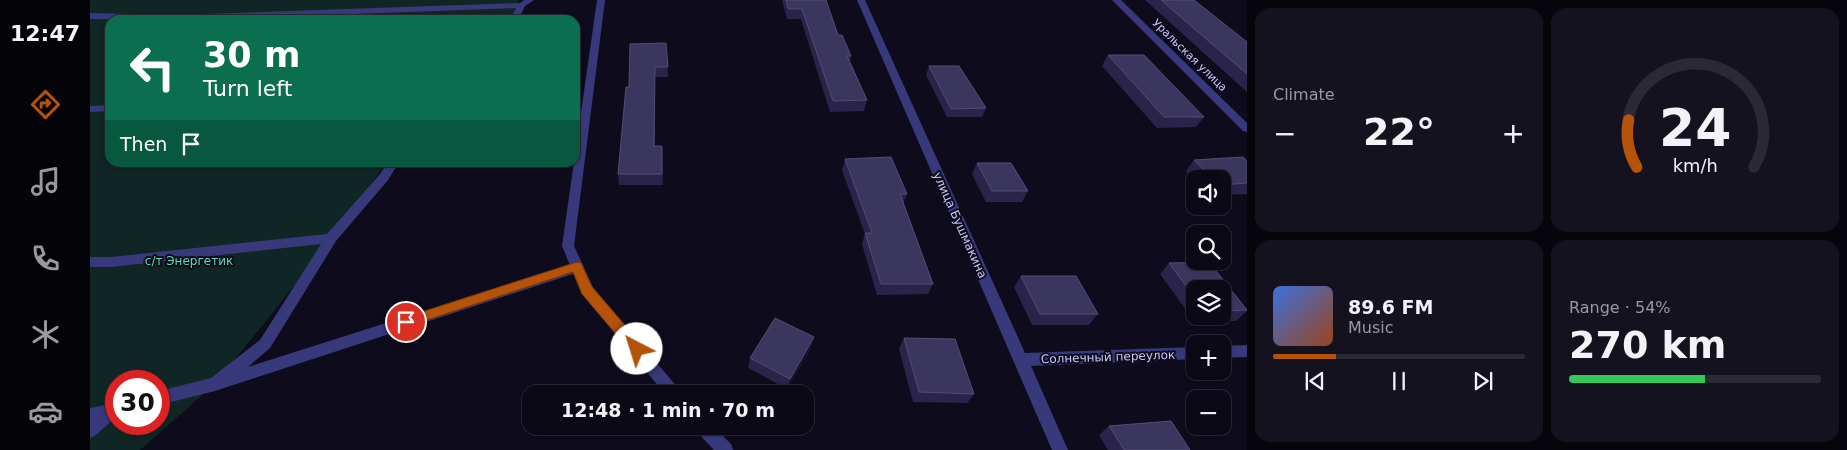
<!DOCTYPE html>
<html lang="en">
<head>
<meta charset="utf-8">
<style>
	body { margin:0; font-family:"DejaVu Sans",sans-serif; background:#13121e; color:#f1f3f6; height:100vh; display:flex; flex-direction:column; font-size:19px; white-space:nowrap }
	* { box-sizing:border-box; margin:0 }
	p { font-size:16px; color:#999aa0 }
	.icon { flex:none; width:28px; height:28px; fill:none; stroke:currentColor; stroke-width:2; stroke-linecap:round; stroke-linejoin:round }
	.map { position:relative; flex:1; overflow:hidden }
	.drawer { display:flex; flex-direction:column; gap:8px; padding:8px; background:#06050c; width:600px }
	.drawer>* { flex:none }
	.hud { position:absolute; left:15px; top:15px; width:475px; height:152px; border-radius:15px; box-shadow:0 1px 4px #0004,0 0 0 1px #2a2a34; background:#0b6e4f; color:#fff; overflow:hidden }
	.buttons { position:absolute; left:1096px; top:170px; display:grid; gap:10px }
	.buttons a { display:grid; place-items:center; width:45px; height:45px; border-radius:10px; background:#0a0915; box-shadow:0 1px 4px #0004,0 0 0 1px #2a2a34; font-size:25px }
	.speed { position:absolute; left:15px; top:370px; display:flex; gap:10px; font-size:25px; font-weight:700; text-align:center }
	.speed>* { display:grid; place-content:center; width:65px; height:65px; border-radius:50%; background:#0a0915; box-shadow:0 1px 4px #0004,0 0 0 1px #2a2a34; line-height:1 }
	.speed .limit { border:8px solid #d22; background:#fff; color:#111 }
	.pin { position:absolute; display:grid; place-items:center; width:42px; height:42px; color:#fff; margin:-21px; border:2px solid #fff; border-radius:50%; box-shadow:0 1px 5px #0007 }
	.me { position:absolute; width:55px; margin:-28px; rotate:320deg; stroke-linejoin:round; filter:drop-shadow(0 0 4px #0008) }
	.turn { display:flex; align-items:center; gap:18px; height:105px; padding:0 15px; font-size:22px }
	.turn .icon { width:65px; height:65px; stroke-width:2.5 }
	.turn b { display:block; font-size:35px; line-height:42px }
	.then { display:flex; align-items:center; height:48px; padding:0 15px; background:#0003; gap:10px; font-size:19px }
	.big { font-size:38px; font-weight:700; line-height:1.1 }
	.drawer .widget { flex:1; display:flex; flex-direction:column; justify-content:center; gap:8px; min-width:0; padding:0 18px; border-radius:15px; background:#13121e }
	.drawer .dial { align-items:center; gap:0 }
	.dial svg { height:130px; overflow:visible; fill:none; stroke:#2a2a34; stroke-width:7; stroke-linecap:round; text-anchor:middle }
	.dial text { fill:#f1f3f6; stroke:none }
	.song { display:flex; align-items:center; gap:15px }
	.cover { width:60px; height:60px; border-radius:8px; background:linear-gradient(135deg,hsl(220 70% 55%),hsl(20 70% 35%)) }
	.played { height:5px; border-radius:2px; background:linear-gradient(90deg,#b45309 25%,#2a2a34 25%) }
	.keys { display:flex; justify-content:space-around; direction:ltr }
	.heat { display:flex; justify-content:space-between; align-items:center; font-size:28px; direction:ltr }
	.charge { height:8px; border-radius:4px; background:linear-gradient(90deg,#34c759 54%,#2a2a34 0) }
	.drawer .tiles { flex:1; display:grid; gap:8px; grid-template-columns:repeat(2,1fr) }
	.trip { position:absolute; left:432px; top:385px; width:292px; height:50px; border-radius:15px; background:#0a0915; box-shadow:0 1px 4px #0004,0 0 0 1px #2a2a34; font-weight:700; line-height:50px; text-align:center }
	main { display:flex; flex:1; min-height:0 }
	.dock { display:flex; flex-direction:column; width:90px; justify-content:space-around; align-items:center; background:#040408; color:#999aa0 }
	.dock .icon { width:35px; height:35px }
	.dock .on { color:#b45309 }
	.dock b { font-size:22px; color:#f1f3f6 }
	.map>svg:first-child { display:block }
	.green { fill:#0f2624; fill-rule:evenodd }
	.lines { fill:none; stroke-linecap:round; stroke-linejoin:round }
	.service { fill:#38397a; fill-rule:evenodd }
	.minor { fill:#38397a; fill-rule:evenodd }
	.wall { fill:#2a244a; fill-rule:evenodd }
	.shaded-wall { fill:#18132f }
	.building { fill:#3b365d; stroke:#524d76 }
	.route { fill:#b45309; stroke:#753606 }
	.labels { text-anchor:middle; stroke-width:4; stroke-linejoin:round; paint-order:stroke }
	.far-street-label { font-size:11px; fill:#cbc8fd; stroke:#0e0c1c }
	.street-label { font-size:12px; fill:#cbc8fd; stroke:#0e0c1c }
	.park-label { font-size:12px; fill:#58dab2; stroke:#0e0c1c }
</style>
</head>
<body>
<main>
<nav class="dock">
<b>12:47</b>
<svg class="icon on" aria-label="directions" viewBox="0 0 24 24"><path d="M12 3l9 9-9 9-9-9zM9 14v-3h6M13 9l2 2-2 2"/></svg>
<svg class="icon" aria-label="music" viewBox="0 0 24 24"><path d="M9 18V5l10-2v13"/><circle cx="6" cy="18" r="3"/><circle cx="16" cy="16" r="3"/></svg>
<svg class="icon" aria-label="phone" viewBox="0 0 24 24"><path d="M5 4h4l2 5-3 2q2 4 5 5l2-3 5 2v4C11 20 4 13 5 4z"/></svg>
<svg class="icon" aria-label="climate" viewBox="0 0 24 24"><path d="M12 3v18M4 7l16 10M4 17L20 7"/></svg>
<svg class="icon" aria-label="car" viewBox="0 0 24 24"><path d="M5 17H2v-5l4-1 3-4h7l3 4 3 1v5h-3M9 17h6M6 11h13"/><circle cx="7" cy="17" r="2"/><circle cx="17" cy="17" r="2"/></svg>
</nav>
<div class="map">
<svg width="1157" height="450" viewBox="0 0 1157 450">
	<rect width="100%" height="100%" fill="#0e0c1c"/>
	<path class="green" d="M0 0H428L429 2 420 20H20V162L296 163 226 259 125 384 50 450H0ZM26 381H69V424H26Z"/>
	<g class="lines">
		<g class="service">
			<path d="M434 0H444L435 6 428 20H420L426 8 100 20 0 19V13L85 15 430 3Z"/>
			<path d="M20 105V111L0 112V106Z"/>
			<path d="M298 162H309L298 180 246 241 180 348 158 367 487 262 492 263 494 267 492 271 125 391 69 405V391L121 378 170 340 231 244 21 267H0V257H21L237 234 290 174Z"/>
			<path d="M22 404 26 405V417L6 435 0 438V408Z"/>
		</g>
		<g class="minor">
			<path d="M507 0H515L484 246 503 287 593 394H575L492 294 472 246Z"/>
			<path d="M767 0H775L935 353 1105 347V359L941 366 978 450H962Z"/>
			<path d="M1022 0H1031L1157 123V132L1153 131Z"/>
			<path d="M1157 345V357L1132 358V346Z"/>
			<path d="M604 426H623L641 444 643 450H624L606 431Z"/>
		</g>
	</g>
	<g class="wall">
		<path d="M692 0H736L748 35 761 56 760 62 777 100 774 111 740 112 711 19H697Z"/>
		<path d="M1055 0H1104L1157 42V92Z"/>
		<path d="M576 43 578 77H565V146H572L573 185H529L528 174 539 87Z"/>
		<path d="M1018 55 1114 117 1106 127 1067 128 1012 66Z"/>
		<path d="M839 66 896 108 892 117H857L836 75Z"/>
		<path d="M755 159 817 194 813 204 843 284 838 294 787 295 772 244 775 234 752 170Z"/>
		<path d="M1104 160 1157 161V194L1132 195V179H1105V180L1096 171Z"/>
		<path d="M887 163 938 191 932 202H896L882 174Z"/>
		<path d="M1119 262 1157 310V311L1146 321 1105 322 1070 274 1079 263ZM1105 289H1132V316H1105Z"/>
		<path d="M931 276 1008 314 999 325H942L924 287Z"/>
		<path d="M814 338 884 394 877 403 823 402 809 349Z"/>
		<path d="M721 348 697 389 658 368 660 358Z"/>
		<path d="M1019 426 1100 450H1018L1009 435Z"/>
	</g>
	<path class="shaded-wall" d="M724 337 721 348 697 389 700 379Z"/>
	<g class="building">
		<path d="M696 0H736L748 35H752L761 56H757L777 100 743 101 712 9H698Z"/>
		<path d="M1071 0H1104L1157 42V74Z"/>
		<path d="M576 43 578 67H565L564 146H572V174H528L536 87H539L540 44Z"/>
		<path d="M1018 55H1054L1114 117H1074Z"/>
		<path d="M839 66H869L896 108 861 109Z"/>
		<path d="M801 157 817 194H810L843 284H791L775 233H782L755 159Z"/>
		<path d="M1153 157 1157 161V183L1132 185V179H1123L1104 160Z"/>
		<path d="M887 163H921L938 191H902Z"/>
		<path d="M1119 262 1157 310 1132 311V289H1105V298L1079 263Z"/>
		<path d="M931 276H986L1008 314H950Z"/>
		<path d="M685 318 724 337 700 379 660 358Z"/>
		<path d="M814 338 865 339 884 394 829 392Z"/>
		<path d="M1081 421 1100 450H1034L1019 426Z"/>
	</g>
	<path class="route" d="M487 262 491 263 502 287 552 345 554 349 552 353 547 355 542 353 492 294 483 272 316 327 311 326 309 322 311 318 316 317Z"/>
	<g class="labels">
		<g class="far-street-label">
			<text transform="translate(1100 55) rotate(44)" y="4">Уральская улица</text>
		</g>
		<g class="street-label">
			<text transform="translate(870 225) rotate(66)" y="4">улица Бушмакина</text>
			<text transform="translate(1018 357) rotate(-2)" y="4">Солнечный переулок</text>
		</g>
		<g class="park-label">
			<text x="99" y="265">с/т Энергетик</text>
		</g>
	</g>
</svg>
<div class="buttons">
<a><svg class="icon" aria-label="sound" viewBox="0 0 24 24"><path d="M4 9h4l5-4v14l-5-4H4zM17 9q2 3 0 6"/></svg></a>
<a><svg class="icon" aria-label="search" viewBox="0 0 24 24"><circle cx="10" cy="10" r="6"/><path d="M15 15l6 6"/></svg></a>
<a><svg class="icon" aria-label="layers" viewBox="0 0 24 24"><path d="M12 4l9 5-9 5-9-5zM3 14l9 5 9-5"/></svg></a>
<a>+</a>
<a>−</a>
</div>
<div class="speed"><div class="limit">30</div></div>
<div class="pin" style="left:316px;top:322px;background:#d93025"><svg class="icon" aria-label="arrive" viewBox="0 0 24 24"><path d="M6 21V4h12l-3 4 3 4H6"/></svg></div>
<svg class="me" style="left:547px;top:349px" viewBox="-20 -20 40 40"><circle r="19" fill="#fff"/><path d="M0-13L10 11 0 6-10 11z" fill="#b45309"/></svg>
<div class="trip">12:48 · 1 min · 70 m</div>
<div class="hud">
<div class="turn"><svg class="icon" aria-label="left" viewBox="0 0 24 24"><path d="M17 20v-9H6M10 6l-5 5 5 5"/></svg><div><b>30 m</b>Turn left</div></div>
<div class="then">Then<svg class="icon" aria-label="arrive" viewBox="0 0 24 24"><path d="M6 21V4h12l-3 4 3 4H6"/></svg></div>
</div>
</div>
<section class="drawer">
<div class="tiles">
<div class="widget"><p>Climate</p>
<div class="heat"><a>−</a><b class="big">22°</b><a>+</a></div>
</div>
<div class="widget dial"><svg viewBox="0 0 100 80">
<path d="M14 69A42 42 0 1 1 86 69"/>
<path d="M14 69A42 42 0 0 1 9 40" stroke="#b45309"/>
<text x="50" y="56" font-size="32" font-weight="700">24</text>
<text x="50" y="72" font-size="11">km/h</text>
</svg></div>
<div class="widget">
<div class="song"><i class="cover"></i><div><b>89.6 FM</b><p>Music</p></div></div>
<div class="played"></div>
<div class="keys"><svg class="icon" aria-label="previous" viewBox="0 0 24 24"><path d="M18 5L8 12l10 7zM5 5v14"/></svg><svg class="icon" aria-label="pause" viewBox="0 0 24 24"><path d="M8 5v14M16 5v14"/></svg><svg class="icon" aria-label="next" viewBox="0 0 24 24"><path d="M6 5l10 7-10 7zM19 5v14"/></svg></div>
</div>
<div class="widget"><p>Range · 54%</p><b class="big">270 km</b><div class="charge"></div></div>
</div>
</section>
</main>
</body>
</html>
